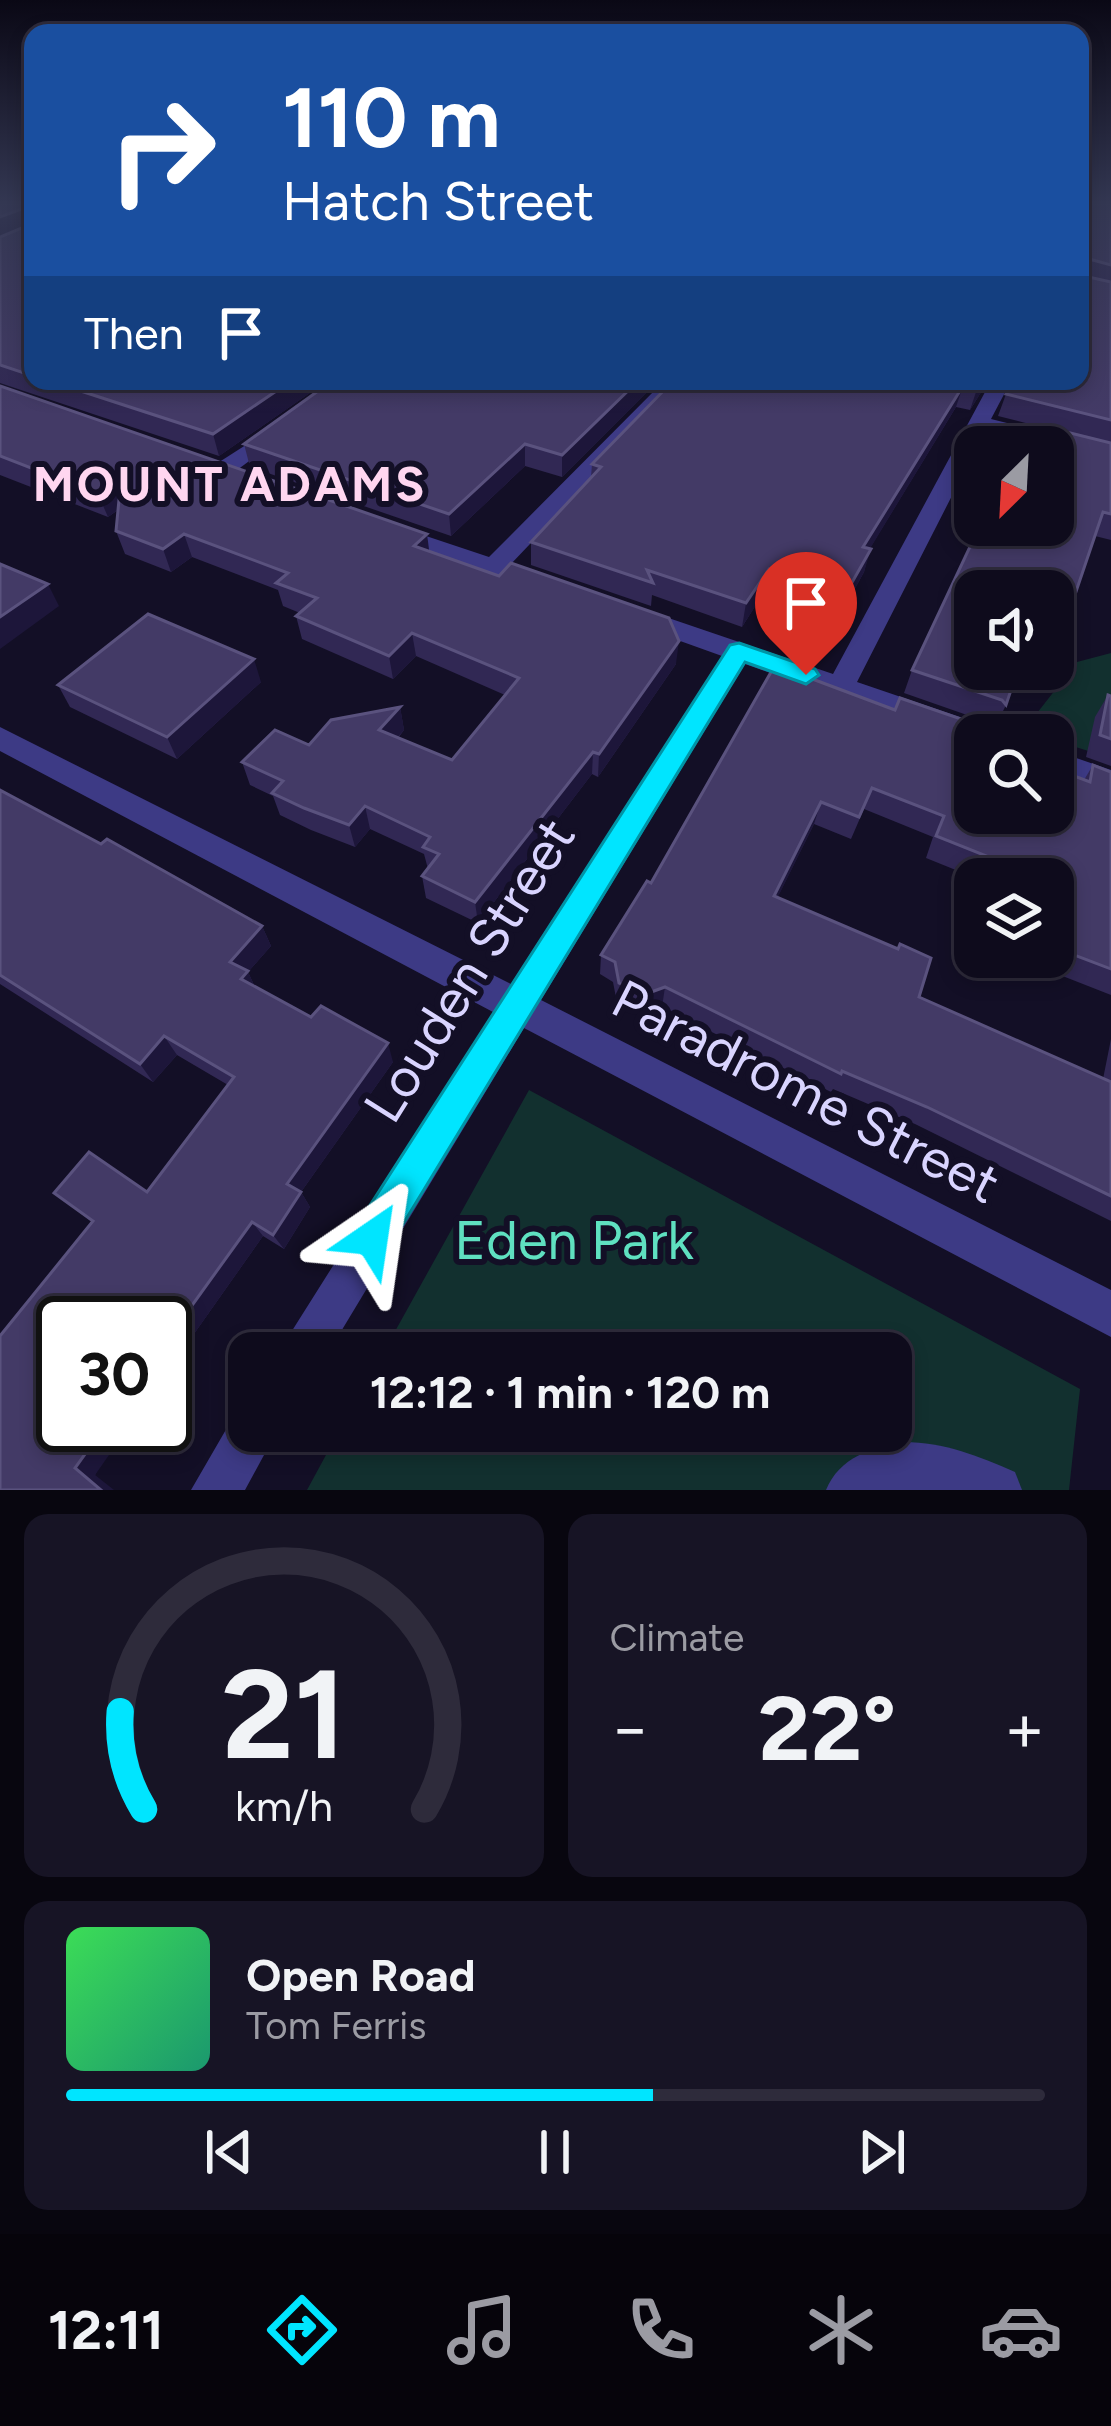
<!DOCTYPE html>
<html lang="en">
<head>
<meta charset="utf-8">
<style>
	body { margin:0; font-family:Figtree,sans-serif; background:#171425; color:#f1f3f6; height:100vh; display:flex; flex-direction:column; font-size:45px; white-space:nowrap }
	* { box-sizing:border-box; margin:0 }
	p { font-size:39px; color:#9b9ba3 }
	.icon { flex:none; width:66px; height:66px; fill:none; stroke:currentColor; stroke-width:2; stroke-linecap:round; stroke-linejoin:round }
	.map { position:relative; height:1490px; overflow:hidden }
	.drawer { display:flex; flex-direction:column; gap:24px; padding:24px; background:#08060f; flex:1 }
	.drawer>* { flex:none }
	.banner { position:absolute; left:24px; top:24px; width:1065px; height:366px; border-radius:24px; box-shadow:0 6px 18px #0003,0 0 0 3px #2e2b3b; background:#1a4fa0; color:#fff; overflow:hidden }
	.needle { width:78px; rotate:204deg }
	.controls { position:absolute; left:954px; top:426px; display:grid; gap:24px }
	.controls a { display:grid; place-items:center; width:120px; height:120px; border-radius:24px; background:#0e0b1c; box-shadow:0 6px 18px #0003,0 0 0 3px #2e2b3b; font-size:60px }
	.speed { position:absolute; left:36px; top:1296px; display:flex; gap:24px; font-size:60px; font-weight:700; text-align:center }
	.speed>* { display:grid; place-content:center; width:156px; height:156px; border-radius:50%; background:#0e0b1c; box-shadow:0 6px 18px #0003,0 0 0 3px #2e2b3b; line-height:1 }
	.speed .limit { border:6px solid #111; border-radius:18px; background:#fff; color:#111 }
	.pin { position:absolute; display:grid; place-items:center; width:102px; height:102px; color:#fff; margin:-123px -51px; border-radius:50% 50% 50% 0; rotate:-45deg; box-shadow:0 0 12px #0007 }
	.pin .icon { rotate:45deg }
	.me { position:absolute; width:132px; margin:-66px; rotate:32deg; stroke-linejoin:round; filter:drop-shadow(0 0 9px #0008) }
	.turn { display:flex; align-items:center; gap:42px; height:252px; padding:0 60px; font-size:54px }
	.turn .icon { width:156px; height:156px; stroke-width:2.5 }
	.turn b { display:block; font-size:84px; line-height:102px }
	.then { display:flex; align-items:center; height:114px; padding:0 60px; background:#0003; gap:24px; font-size:45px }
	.big { font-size:90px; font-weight:700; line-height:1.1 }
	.drawer .card { flex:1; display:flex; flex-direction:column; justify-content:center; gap:18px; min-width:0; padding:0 42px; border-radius:24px; background:#171425 }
	.drawer .dial { align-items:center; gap:0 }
	.dial svg { height:312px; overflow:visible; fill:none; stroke:#2e2b3b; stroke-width:7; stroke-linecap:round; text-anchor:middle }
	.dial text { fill:#f1f3f6; stroke:none }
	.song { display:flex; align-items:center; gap:36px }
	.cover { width:144px; height:144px; border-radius:18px; background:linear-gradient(135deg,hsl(130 70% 55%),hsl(160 70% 35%)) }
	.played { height:12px; border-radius:6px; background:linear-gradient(90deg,#00e5ff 60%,#2e2b3b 60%) }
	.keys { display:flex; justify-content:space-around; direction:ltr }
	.heat { display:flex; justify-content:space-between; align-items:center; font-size:66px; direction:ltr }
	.drawer .tiles { flex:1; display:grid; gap:24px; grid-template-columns:1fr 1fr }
	.card:last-child { grid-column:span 2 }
	.trip { position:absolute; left:228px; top:1332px; width:684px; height:120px; border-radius:24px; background:#0e0b1c; box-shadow:0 6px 18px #0003,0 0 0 3px #2e2b3b; font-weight:700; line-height:120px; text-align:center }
	.tabs { display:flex; height:192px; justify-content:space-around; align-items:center; background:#06040b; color:#9b9ba3 }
	.tabs .icon { width:84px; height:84px }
	.tabs .current { color:#00e5ff }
	.tabs b { font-size:54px; color:#f1f3f6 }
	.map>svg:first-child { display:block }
	.green { fill:#12302f }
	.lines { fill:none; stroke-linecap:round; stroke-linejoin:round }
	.street { fill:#3d3a85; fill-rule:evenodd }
	.wall { fill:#312854 }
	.shaded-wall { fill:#1d163a }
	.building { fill:#433a66; stroke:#5a527e; stroke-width:3 }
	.route { fill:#00e5ff; stroke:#0095a6; stroke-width:3 }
	.labels { text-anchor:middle; stroke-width:12; stroke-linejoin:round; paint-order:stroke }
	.far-district-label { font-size:48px; font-weight:bold; letter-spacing:3px; fill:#ffd6f0; stroke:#130f26 }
	.near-street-label { font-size:54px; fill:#d9d4ff; stroke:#130f26 }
	.near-park-label { font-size:54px; fill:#5fe0c0; stroke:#130f26 }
</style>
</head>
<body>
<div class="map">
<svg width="1111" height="1490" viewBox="0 0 1111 1490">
	<rect width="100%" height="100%" fill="#130f26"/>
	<g class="green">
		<path d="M1111 653V758L1053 740V735L1023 731 1077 662Z"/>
		<path d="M529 1090 1080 1389 1069 1490H307L339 1431H891V1353H383Z"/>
	</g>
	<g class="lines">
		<g class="street">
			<path d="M664 381H685L510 565 552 579 556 585 552 591H534L378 531 390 524 489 557Z"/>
			<path d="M991 381H1011L991 419 1111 449V463L985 431 857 682 989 727 993 735H975V745L745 664 541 1000 1111 1290V1337L524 1028 328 1353H278L493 1012 0 751V727L511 984 722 656 630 623 626 617 630 611H648L833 674Z"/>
			<path d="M280 423 287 425V433L229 476H213V466Z"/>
			<path d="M1053 750 1111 770V794L1053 773Z"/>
			<path d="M249 1408V1431H277L245 1490H191L235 1414Z"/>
			<path d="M904 1442C944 1442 978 1456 1015 1472L1022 1490H826C839 1458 871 1447 904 1442Z"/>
		</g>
	</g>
	<g class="wall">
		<path d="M0 204H33V381H327L219 456 0 383Z"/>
		<path d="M1080 204H1111V540L1095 536 1064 627 1053 648V591H975L1006 705 1000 717 975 813 1084 780 1093 765 1111 772V995L1014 957H1053V879H978L926 858 933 837 864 809 851 839 814 824 777 898 919 997 1103 1079 1111 1039V1221L915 1124 833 1089 831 1092 662 1007 641 1014 617 1003 613 982 600 974 601 955 651 883 895 710 984 727 987 722 904 693 912 670 992 541 1041 427 998 416 1006 394 1080 381Z"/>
		<path d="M332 381H658L562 477 525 466 451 536 250 467 244 444Z"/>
		<path d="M673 381H988L970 410 956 407 870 548 864 572 840 616 764 592 742 627 652 595 651 606 531 565V542L591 477 592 464Z"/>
		<path d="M0 386 429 551 676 664 598 777 592 774 478 923 426 898 422 876 428 869 424 854 370 829 355 847 311 830 280 815 273 796 250 785 242 762 309 745 400 707 404 730 398 738 452 760 505 695 416 656 393 679 302 639 296 616 300 613 283 606 278 590 192 557 171 572 125 554 116 531 118 510 108 517 0 475Z"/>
		<path d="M261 682 177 759 70 707 58 685Z"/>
		<path d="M1108 695 1111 696V766L1086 757 1095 717Z"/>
		<path d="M0 790 101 844 262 926 271 946 248 972 255 987 393 1062 301 1192 310 1207 284 1249 263 1236 165 1375V1323L95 1475 0 1490 92 1222 54 1193 147 1192 228 1085 177 1055 153 1082 0 984Z"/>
	</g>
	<g class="shaded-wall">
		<path d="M24 208 31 227 0 239V217Z"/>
		<path d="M291 381H327L219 456 213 434Z"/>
		<path d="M638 381H658L562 477V455Z"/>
		<path d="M982 381H988L970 410 977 389Z"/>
		<path d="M963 386 956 407 857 570 863 547Z"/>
		<path d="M525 444V466L451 536 449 514Z"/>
		<path d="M121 479 129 502 108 517 98 494Z"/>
		<path d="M184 534 192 557 171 572 163 549Z"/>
		<path d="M427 534 430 557 414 546Z"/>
		<path d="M871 549 864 572 840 616 846 593Z"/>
		<path d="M769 569 764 592 742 627 746 603Z"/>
		<path d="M48 584 59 606 0 649V617Z"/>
		<path d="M412 633 416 656 393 679 389 656Z"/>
		<path d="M679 641 676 664 598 777 599 754Z"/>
		<path d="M254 659 261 682 177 759 167 737Z"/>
		<path d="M400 707 404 730 384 753 379 730Z"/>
		<path d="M593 752 592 774 478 923 475 902Z"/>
		<path d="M821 802 814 824 768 917 774 896Z"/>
		<path d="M365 806 370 829 355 847 349 825Z"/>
		<path d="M262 926 271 946 248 972 257 991 240 982 230 962Z"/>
		<path d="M665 987 662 1007 641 1014 643 995Z"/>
		<path d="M164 1036 177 1055 153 1082 140 1064Z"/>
		<path d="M388 1043 393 1062 301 1192 310 1207 284 1249 273 1235 287 1184Z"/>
		<path d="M252 1222 263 1236 165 1375V1343Z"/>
		<path d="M106 1425H130L95 1475 114 1490H101L75 1468Z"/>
	</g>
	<g class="building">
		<path d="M0 204H33V376L0 365V237L29 225 30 212 24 208 0 217Z"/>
		<path d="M1080 204H1111V265L1089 259 1083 263 1084 276 1111 282V420L1006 394 1013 381H1080Z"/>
		<path d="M50 381H291L213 434Z"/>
		<path d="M332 381H638L562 455 525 444 449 514 244 444Z"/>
		<path d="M673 381H982L977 389 963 386 863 547 871 549 846 593 769 569 746 603 647 570 653 583 531 542 601 467 592 464Z"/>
		<path d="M0 386 427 534 414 546 499 576 511 563 669 618 679 641 599 754 593 752 475 902 422 876 439 854 423 847 430 837 365 806 349 825 304 808 272 793 283 781 242 762 275 730 309 745 331 720 400 707 379 730 452 760 519 678 412 633 389 656 296 616 317 598 276 583 288 573 184 534 163 549 116 531 121 479 98 494 0 456Z"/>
		<path d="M1042 426 1111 443V514L1103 512 1064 627 1053 623V591H975V669H1018L1006 705 1002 700 912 670 975 536 992 541 999 525H1053V447H1033Z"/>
		<path d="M0 564 48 584 0 617Z"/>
		<path d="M148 614 254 659 167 737 58 685Z"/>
		<path d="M775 665 895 710 900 698 984 727 990 717H1002L996 735H975V813H1053V768L1090 782 1093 765 1111 772V969L1053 947V879H1017L1019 869 936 836 944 816 872 788 859 817 821 802 774 896 898 949 900 944 931 958 919 997 1111 1082V1196L927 1107 842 1071 841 1074 665 987 643 995 619 983 615 962 601 955 647 881 651 883Z"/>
		<path d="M1108 695 1111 696V739L1100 735Z"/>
		<path d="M0 790 101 844 107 839 262 926 230 962 248 971 241 979 311 1017 321 1006 388 1043 287 1184 301 1192 273 1235 252 1222 165 1343V1323H63V1425H106L75 1468 101 1490H0V1336L93 1221 54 1193 89 1152 147 1192 234 1077 164 1036 140 1064 0 975Z"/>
	</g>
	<linearGradient id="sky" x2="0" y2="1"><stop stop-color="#0a0815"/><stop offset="0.49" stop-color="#333752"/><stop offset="1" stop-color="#333752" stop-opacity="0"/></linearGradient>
	<rect width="1111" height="413" fill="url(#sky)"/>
	<path class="route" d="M739 643 815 669 819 675 806 684 745 662 386 1252 372 1258 358 1252 352 1238 358 1224 730 645Z"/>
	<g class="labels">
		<g class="far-district-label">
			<text x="230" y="501">MOUNT ADAMS</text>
		</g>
		<g class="near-street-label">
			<text transform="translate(469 970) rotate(-58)" y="19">Louden Street</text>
			<text transform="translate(806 1091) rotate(27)" y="19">Paradrome Street</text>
		</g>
		<g class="near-park-label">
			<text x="574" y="1259">Eden Park</text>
		</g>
	</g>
</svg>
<div class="controls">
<a><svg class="needle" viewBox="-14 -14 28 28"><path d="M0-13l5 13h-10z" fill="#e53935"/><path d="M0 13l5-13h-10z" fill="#9b9ba3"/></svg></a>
<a><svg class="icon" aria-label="sound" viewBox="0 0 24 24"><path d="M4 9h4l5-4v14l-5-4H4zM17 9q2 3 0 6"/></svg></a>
<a><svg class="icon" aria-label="search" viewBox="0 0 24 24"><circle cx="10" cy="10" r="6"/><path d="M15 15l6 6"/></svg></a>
<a><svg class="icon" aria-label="layers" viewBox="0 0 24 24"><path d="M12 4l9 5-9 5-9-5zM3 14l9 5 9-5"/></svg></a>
</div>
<div class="speed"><div class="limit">30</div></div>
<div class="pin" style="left:806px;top:675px;background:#d93025"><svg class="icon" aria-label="arrive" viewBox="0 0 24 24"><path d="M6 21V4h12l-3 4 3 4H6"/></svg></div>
<svg class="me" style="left:372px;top:1238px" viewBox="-20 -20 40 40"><path d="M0-17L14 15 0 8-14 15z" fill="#00e5ff" stroke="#fff" stroke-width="4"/></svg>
<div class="trip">12:12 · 1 min · 120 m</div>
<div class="banner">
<div class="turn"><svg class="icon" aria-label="right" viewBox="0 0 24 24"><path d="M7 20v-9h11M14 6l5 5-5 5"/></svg><div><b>110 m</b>Hatch Street</div></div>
<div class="then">Then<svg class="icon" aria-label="arrive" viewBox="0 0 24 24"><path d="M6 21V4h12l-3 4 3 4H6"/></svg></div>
</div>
</div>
<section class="drawer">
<div class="tiles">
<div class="card dial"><svg viewBox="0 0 100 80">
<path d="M14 69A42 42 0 1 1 86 69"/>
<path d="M14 69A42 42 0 0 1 8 44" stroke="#00e5ff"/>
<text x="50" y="56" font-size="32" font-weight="700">21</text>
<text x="50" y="72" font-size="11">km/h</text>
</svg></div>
<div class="card"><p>Climate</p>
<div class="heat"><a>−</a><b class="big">22°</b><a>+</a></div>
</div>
<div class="card">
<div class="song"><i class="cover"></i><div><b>Open Road</b><p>Tom Ferris</p></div></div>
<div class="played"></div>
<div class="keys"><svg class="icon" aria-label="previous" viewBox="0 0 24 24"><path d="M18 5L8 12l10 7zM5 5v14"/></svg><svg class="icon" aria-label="pause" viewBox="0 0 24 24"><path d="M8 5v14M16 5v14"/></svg><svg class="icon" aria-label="next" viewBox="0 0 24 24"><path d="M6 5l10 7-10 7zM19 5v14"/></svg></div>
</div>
</div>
</section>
<nav class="tabs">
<b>12:11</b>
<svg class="icon current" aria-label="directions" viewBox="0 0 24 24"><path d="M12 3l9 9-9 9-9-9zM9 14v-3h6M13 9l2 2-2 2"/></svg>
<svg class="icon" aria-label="music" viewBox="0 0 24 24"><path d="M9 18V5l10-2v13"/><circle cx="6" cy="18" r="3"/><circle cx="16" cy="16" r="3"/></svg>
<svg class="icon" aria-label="phone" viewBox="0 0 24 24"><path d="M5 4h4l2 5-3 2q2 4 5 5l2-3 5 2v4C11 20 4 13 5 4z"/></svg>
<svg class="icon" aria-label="climate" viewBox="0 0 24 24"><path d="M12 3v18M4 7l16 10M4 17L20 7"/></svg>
<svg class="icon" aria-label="car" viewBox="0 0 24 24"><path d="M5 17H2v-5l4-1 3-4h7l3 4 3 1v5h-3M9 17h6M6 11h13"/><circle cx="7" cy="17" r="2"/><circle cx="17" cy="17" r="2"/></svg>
</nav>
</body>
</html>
